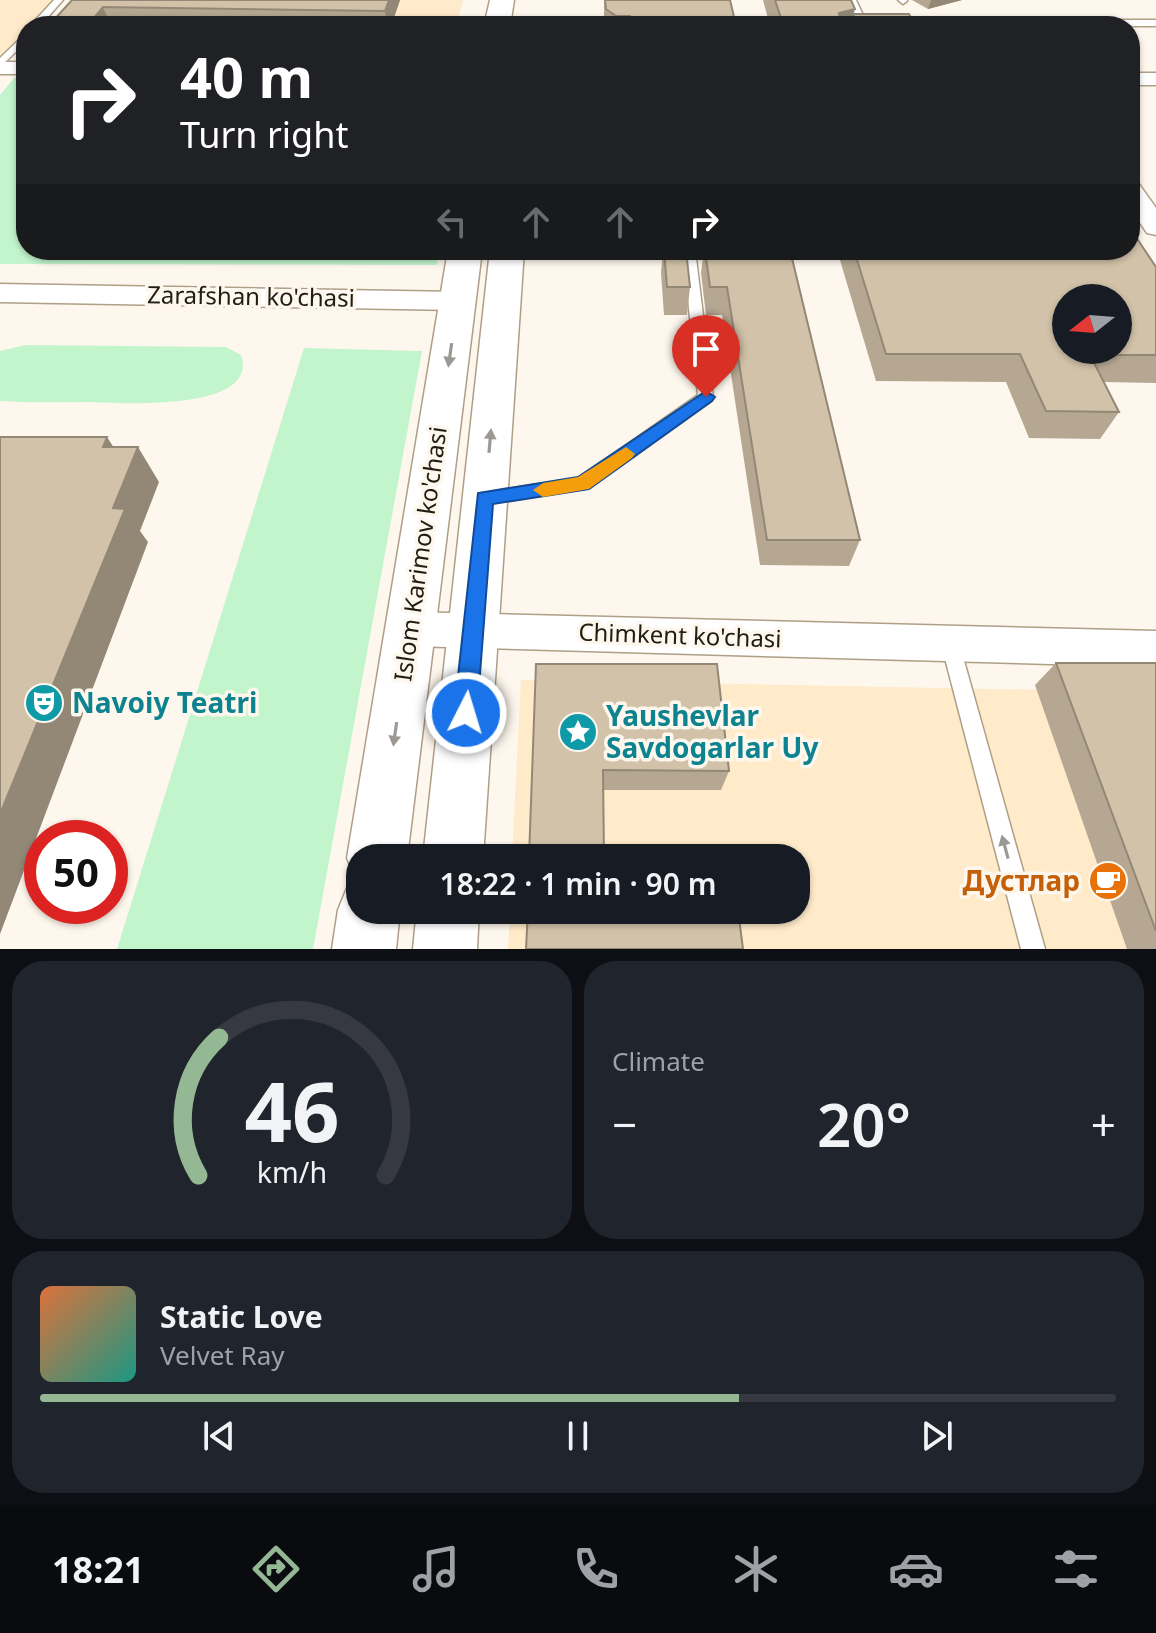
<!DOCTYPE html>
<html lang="en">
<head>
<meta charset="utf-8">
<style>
	body { margin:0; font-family:"Noto Sans",sans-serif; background:#20242c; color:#f1f3f6; height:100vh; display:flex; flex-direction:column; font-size:30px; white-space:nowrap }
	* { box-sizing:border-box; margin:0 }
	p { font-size:26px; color:#9ea1a6 }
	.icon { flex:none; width:44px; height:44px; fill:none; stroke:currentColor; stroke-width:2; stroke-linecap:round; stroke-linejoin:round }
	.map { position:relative; height:949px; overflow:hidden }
	.details { display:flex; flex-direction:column; gap:12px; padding:12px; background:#0d0f14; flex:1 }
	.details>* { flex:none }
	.guide { position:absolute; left:16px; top:16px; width:1124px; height:244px; border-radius:32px; box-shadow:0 2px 6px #0004; background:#202124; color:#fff; overflow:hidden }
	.needle { width:52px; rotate:253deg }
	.buttons { position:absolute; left:1052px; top:284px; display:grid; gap:16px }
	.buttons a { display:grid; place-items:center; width:80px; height:80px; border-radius:50%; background:#171b24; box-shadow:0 2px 6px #0004; font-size:40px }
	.speed { position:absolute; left:24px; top:820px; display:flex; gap:16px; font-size:40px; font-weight:700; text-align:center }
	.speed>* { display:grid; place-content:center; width:104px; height:104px; border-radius:50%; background:#171b24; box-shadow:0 2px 6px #0004; line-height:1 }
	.speed .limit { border:12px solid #d22; background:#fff; color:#111 }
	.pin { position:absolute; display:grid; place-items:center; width:68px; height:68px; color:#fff; margin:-82px -34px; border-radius:50% 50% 50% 0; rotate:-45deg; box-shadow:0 0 8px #0007 }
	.pin .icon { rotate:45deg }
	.me { position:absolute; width:88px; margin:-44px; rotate:5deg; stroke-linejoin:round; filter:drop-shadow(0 0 6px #0008) }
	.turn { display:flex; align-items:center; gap:28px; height:168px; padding:0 32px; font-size:36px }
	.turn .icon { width:104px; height:104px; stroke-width:2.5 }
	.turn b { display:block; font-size:56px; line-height:68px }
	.lanes { display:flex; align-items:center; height:76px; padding:0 32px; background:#0003; justify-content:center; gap:40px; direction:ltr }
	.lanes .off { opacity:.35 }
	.big { font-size:60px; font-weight:600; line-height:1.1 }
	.details .widget { flex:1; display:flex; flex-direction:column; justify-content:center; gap:12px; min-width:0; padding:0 28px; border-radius:32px; background:#20242c }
	.details .dial { align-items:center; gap:0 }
	.dial svg { height:208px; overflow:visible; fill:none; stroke:#363941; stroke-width:7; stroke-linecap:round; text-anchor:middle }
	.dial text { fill:#f1f3f6; stroke:none }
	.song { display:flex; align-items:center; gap:24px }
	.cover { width:96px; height:96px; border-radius:12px; background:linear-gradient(135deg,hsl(20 70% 55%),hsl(170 70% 35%)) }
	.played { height:8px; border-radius:4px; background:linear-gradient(90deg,#93b893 65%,#363941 65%) }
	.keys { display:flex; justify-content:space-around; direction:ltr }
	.heat { display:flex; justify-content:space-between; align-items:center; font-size:44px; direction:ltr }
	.details .tiles { flex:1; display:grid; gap:12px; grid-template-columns:1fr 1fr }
	.widget:last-child { grid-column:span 2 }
	.trip { position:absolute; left:346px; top:844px; width:464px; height:80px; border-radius:32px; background:#171b24; box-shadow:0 2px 6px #0004; font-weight:600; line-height:80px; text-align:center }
	.dock { display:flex; height:128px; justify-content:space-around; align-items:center; background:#090b0e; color:#9ea1a6 }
	.dock .icon { width:56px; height:56px }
	.dock .selected { color:#93b893 }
	.dock b { font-size:36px; color:#f1f3f6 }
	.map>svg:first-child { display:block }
	.built { fill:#ffeac9 }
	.green { fill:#c3f5cd }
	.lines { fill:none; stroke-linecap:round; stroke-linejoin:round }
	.lane-casing { stroke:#ae9f86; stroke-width:3 }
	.street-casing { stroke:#ae9f86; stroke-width:3 }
	.secondary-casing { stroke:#ae9f86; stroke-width:3 }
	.lane { fill:#fff; fill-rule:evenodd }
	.street { fill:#fff; fill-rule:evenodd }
	.secondary { fill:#fff; fill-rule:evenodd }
	.wall { fill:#b5a791 }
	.shaded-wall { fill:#938876 }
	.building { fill:#d2c2a9; stroke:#938876; stroke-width:2; fill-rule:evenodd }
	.oneway { fill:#9c9995 }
	.route { fill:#1a73e8; stroke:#114b97; stroke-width:2 }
	.slow { fill:#f59e0b }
	.labels { text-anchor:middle; stroke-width:7; stroke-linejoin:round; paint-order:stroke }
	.street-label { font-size:24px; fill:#221d13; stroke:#fef7ed }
	.near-culture-label { font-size:28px; font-weight:bold; fill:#0d838f; stroke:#fef7ed; text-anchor:start }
	.near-food-label { font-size:28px; font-weight:bold; fill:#c56008; stroke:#fef7ed; text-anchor:end }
</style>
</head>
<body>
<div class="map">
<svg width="1156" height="949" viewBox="0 0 1156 949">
	<rect width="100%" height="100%" fill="#fef7ed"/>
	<g class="built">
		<path d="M0 0H59L35 26H26V36L0 64Z"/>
		<path d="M100 0H463L456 26H77Z"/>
		<path d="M521 680 1156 692V949H508L510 910H796V858H512Z"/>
	</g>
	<g class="green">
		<path d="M14 78H26V250H439L437 265 0 264V95Z"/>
		<path d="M26 345 226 347 241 355C261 413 116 403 88 402 58 402 29 403 0 401V351Z"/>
		<path d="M304 348 422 351 313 949H117Z"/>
	</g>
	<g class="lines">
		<defs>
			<g id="lane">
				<path d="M54 0H63L40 26H30Z"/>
				<path d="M848 0H856L868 26H858Z"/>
				<path d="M898 0H907V1L903 4Z"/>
				<path d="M1156 20V26H894L889 23 894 20Z"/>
				<path d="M26 33V42L0 67V58Z"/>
				<path d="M683 250H695L713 397 711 401 589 488 486 504 480 503 478 498 480 493 486 492 579 478 698 395Z"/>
				<path d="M800 250H812L813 255 811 258H803Z"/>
				<path d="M950 635 957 637 959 643 1045 949H1021L941 643 943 637Z"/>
			</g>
			<g id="street">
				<rect x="0" y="62" width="26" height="12"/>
				<rect x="1130" y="73" width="26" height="12"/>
				<path d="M1130 182 1139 184 1156 208V235L1147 233 1130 208Z"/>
				<path d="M0 284 457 292 467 294 471 301 467 308 457 310 0 302Z"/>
				<path d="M410 612 1156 631V667L410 646 396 641 391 629 396 617Z"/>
			</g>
			<g id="secondary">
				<path d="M490 0H514L510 26H484Z"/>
				<path d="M448 250H482L407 858H360V881L356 879 347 858Z"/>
				<path d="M490 250H524L483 858H423Z"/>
				<path d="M360 883V910H400L396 949H332L338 910 347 888Z"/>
				<path d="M417 910H479L477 949H413Z"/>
			</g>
		</defs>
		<use href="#lane" class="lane-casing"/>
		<use href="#street" class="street-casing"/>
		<use href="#secondary" class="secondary-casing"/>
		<use href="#lane" class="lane"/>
		<use href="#street" class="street"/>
		<use href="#secondary" class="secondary"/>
	</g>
	<g class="wall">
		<path d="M72 0H400L391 26H52L51 23Z"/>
		<path d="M604 0H730L735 21V26H604Z"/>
		<path d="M763 0H851L854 14 916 26H770Z"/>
		<path d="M912 0H962L928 9Z"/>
		<path d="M663 250H686L690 287 687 315H664L661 273Z"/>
		<path d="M704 250H790L860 540 849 566 760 565 722 315H706L701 273Z"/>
		<path d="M837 250H1130L1156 267V383L1104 382 1119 412 1100 439 1029 438 1006 382 876 381Z"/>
		<path d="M1056 663H1156V949H1127L1035 685Z"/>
		<path d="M536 664 729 771 721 790H603Z"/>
	</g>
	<g class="shaded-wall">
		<path d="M389 0H400L391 26H387L385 11Z"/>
		<path d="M931 0H962L928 9Z"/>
		<path d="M103 7 111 26H90L89 24Z"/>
		<path d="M855 9 850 26H837L839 13Z"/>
		<path d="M107 437 128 470 138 447 159 482 140 531 148 542 0 934V814L113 508 103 447Z"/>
	</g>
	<g class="building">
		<path d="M72 0H389L385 11 103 7 89 24 51 23Z"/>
		<path d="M605 0H730L735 21 631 20 630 16H616L606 9Z"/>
		<path d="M775 0H851L855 9 839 13 841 26H806L804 20 782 21Z"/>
		<path d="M853 14H909L916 26H858Z"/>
		<path d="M1130 228 1156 267V355H1090L1119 412 1046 411 1020 354H886L854 250H1130ZM1066 298H1118V350H1066Z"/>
		<path d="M664 250H686L690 287H667Z"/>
		<path d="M705 250H790L860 540H767L727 287H710Z"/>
		<path d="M0 437H107L103 447H138L113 508 125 509 0 814Z"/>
		<path d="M1056 663H1156V931Z"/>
		<path d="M536 664H717L729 771 603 770 604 858H529Z"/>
		<path d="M528 910H738L743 949H526Z"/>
	</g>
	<defs><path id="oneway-solid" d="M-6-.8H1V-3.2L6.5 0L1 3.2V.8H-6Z" transform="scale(2)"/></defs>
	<g class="oneway">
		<use href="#oneway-solid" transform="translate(450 355) rotate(98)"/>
		<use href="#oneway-solid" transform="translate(490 441) rotate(-85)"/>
		<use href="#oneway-solid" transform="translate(395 734) rotate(98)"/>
		<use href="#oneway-solid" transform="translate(1005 847) rotate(-105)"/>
	</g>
	<path class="route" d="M706 391 715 397 712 401 589 489 493 504 477 713 473 721 466 724 458 721 454 713 478 493 578 477Z"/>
	<path class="slow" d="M626 447 635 454 632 458 589 489 543 497 533 490 543 483 578 477Z"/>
	<defs>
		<symbol id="theatre-disc" viewBox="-11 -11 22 22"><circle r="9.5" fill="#0f9aa8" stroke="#fef7ed"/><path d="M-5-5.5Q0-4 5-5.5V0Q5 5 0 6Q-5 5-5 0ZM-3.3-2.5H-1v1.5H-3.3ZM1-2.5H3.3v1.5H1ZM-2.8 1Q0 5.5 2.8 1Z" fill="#fff"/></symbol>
		<symbol id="sight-disc" viewBox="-11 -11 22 22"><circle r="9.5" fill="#0f9aa8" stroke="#fef7ed"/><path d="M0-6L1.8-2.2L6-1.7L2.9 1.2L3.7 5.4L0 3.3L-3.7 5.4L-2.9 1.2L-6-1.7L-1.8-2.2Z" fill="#fff"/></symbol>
		<symbol id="cafe-disc" viewBox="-11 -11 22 22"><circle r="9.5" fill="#e8710a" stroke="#fef7ed"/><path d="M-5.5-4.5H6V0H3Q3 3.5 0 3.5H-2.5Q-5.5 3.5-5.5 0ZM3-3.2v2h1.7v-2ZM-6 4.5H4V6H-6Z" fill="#fff"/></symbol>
	</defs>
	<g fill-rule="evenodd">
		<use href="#theatre-disc" x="22" y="681" width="44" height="44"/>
		<use href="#sight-disc" x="556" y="710" width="44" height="44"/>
		<use href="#cafe-disc" x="1086" y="859" width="44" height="44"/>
	</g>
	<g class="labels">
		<g class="street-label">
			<text transform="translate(251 297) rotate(1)" y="8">Zarafshan ko'chasi</text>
			<text transform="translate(421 554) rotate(-82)" y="8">Islom Karimov ko'chasi</text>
			<text transform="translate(680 636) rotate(2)" y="8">Chimkent ko'chasi</text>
		</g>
		<g class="near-culture-label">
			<text x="72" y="713">Navoiy Teatri</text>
			<text x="606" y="726">Yaushevlar<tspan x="606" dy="32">Savdogarlar Uy</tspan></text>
		</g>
		<g class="near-food-label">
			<text x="1080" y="891">Дустлар</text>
		</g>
	</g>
</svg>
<div class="buttons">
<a><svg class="needle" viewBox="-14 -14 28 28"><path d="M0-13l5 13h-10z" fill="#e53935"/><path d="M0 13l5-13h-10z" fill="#9ea1a6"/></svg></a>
</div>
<div class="speed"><div class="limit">50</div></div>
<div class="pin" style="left:706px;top:397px;background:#d93025"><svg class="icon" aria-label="arrive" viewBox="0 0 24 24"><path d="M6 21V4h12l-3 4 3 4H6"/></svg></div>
<svg class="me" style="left:466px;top:713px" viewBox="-20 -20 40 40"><circle r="17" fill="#1a73e8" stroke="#fff" stroke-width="3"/><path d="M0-11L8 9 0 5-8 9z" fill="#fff"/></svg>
<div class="trip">18:22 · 1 min · 90 m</div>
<div class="guide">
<div class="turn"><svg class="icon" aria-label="right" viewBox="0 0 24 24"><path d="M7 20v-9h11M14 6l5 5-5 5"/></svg><div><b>40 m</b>Turn right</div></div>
<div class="lanes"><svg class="icon off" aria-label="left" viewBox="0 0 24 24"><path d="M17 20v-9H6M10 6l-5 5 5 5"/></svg><svg class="icon off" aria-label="ahead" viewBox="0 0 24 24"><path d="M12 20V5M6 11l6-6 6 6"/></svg><svg class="icon off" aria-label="ahead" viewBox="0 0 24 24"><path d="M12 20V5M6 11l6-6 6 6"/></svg><svg class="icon" aria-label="right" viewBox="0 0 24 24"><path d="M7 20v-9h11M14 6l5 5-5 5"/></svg></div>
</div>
</div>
<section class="details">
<div class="tiles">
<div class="widget dial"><svg viewBox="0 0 100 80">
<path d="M14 69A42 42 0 1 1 86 69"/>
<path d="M14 69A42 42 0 0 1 22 16" stroke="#93b893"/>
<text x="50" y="56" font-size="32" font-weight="700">46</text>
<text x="50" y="72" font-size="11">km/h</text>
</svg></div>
<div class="widget"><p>Climate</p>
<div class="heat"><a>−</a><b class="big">20°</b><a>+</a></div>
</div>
<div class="widget">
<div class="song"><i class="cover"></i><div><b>Static Love</b><p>Velvet Ray</p></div></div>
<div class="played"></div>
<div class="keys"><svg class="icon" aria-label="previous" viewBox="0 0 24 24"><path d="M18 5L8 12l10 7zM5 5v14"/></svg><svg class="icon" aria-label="pause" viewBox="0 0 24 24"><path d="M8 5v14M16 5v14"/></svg><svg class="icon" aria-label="next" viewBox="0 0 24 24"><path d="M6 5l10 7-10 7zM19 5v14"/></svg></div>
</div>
</div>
</section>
<nav class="dock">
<b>18:21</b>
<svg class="icon selected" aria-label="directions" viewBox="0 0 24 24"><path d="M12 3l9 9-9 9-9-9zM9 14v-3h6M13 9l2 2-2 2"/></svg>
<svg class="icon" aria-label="music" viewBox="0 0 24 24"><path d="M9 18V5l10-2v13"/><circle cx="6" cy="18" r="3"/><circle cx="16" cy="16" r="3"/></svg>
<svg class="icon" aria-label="phone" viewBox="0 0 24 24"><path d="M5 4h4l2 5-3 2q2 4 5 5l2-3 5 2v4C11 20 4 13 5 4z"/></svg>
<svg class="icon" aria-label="climate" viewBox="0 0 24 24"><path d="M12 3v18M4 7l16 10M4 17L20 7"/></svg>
<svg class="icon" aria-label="car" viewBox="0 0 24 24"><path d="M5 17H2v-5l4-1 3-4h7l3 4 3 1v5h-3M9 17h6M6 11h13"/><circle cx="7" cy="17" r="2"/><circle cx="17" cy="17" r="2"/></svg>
<svg class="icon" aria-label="filters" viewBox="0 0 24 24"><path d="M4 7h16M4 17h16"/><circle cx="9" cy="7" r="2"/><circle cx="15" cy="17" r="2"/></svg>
</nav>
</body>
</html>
